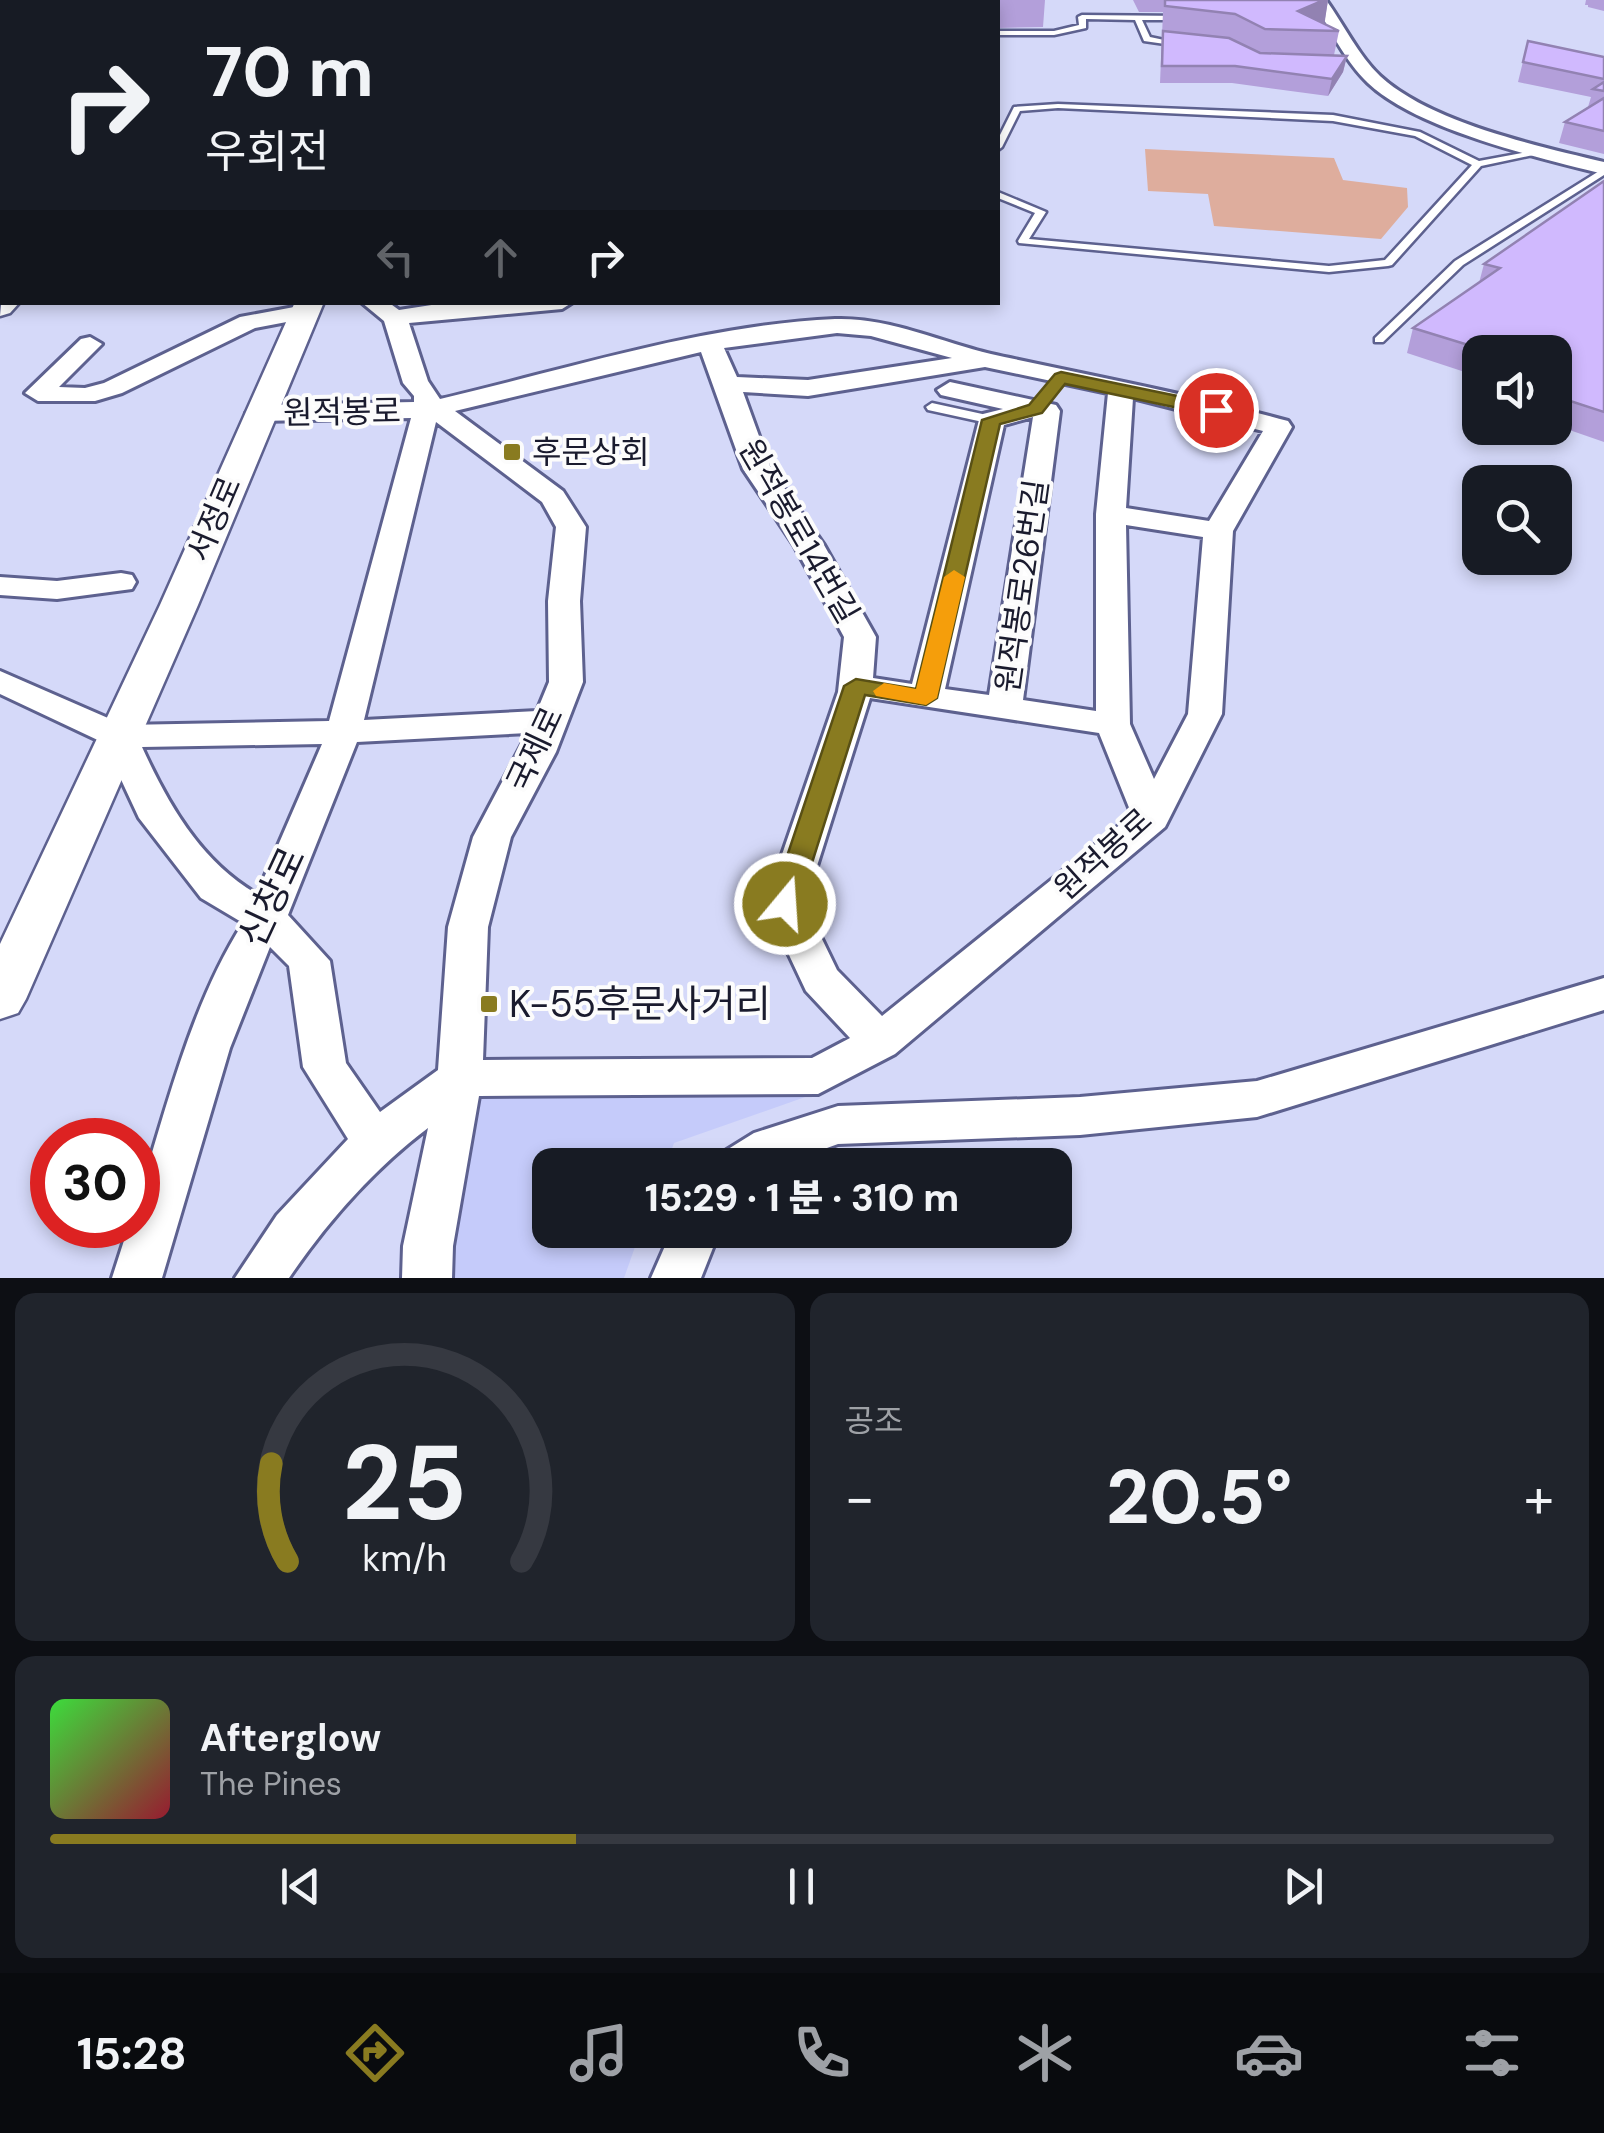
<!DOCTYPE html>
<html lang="ko">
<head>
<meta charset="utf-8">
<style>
	body { margin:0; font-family:"DM Sans","Noto Sans KR",sans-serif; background:#20242c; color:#f1f3f6; height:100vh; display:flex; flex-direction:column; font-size:38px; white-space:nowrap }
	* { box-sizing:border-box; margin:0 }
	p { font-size:32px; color:#9ea1a6 }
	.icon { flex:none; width:55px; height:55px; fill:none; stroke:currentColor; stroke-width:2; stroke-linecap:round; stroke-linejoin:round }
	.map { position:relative; height:1278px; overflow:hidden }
	.drawer { display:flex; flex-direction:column; gap:15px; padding:15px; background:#0d0f14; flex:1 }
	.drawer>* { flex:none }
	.hud { position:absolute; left:0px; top:0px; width:1000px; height:305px; box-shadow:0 5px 15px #0003; background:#171b24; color:#f1f3f6; overflow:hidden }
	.fabs { position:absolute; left:1462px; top:335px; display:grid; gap:20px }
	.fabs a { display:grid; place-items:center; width:110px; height:110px; border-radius:20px; background:#171b24; box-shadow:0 5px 15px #0003; font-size:50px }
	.speed { position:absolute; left:30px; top:1118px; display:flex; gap:20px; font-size:50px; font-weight:700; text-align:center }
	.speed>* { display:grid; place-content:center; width:130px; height:130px; border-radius:50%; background:#171b24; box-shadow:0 5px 15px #0003; line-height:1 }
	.speed .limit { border:15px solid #d22; background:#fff; color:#111 }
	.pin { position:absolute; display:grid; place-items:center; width:85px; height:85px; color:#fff; margin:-42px; border:5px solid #fff; border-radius:50%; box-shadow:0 2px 10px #0007 }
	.me { position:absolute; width:110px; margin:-55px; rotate:18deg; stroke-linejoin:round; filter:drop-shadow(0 0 8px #0008) }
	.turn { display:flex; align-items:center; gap:35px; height:210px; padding:0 40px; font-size:45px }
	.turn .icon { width:130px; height:130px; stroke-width:2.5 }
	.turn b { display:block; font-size:70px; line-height:85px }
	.lanes { display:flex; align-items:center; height:95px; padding:0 40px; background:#0003; justify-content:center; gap:50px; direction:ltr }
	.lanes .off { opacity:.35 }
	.big { font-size:75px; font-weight:800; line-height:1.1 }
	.drawer .widget { flex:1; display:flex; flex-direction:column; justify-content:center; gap:15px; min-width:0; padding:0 35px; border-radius:20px; background:#20242c }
	.drawer .dial { align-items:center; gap:0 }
	.dial svg { height:260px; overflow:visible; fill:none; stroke:#363941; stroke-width:7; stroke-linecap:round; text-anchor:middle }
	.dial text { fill:#f1f3f6; stroke:none }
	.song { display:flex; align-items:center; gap:30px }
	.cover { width:120px; height:120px; border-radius:15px; background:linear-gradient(135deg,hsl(120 70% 55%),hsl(350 70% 35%)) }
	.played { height:10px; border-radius:5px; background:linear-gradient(90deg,#897b20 35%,#363941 35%) }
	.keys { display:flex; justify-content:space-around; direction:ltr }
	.heat { display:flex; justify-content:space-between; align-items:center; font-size:55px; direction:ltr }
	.drawer .tiles { flex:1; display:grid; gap:15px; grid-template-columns:1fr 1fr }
	.widget:last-child { grid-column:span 2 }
	.trip { position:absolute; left:532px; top:1148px; width:540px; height:100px; border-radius:20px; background:#171b24; box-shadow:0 5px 15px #0003; font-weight:800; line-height:100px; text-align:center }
	.tabs { display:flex; height:160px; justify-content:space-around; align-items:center; background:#090b0e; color:#9ea1a6 }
	.tabs .icon { width:70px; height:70px }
	.tabs .active { color:#897b20 }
	.tabs b { font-size:45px; color:#f1f3f6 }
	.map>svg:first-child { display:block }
	.built { fill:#c5cbfa }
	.green { fill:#dead9d }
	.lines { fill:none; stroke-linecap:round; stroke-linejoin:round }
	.service-casing { stroke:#5d618f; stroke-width:5 }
	.minor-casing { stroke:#5d618f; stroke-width:6 }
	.tertiary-casing { stroke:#5d618f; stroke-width:5 }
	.service { fill:#fff; fill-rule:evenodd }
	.minor { fill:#fff; fill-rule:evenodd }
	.tertiary { fill:#fff; fill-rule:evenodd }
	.wall { fill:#b39fda }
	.shaded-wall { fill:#9282b2 }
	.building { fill:#d0b9fe; stroke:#9282b2; stroke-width:2.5 }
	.route { fill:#897b20; stroke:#595015; stroke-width:2.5 }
	.slow { fill:#f59e0b }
	.poi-dot { fill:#897b20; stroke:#fcfcfc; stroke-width:4 }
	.labels { text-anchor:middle; stroke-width:8; stroke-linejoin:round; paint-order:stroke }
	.street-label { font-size:32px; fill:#1a1b2e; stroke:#fcfcfc }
	.poi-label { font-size:32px; fill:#1a1b2e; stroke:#fcfcfc; text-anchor:start }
	.near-street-label { font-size:38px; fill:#1a1b2e; stroke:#fcfcfc }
	.near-poi-label { font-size:38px; fill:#1a1b2e; stroke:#fcfcfc; text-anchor:start }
</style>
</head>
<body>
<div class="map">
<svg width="1604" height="1278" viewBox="0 0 1604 1278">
	<rect width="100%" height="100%" fill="#d5d9f9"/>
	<path class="built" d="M828 1089 674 1143 666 1165H550V1230H641L624 1278H424L480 1093Z"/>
	<path class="green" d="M1145 149 1334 158 1343 180 1407 188 1408 207 1381 239 1214 226 1208 194 1148 191Z"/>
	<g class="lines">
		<defs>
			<g id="service">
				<path d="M1082 15 1185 16 1182 20H1142L1150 37 1183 44 1179 46 1144 41 1135 20 1086 19V28L1054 35H998V31H1054L1079 25 1078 17Z"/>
				<path d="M1058 104 1333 115 1420 132 1479 161 1543 149 1547 152 1481 166 1392 265 1388 266 1329 272 1019 243 1018 241 1035 213 998 198V192L1046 212 1029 239 1329 266 1385 260 1472 165 1415 136 1333 121 1058 108 1020 111 1002 147 998 150V139L1014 107Z"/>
				<path d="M1604 168V175L1463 265 1383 342H1375V338L1455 261Z"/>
				<path d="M932 403 996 417 998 420 992 424 928 410 926 407Z"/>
			</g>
			<g id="minor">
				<path d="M1312 0H1326C1344 25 1358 55 1380 76 1431 123 1538 146 1604 162V174C1538 158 1416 129 1368 83 1344 60 1330 28 1312 0Z"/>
				<rect x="0" y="66" width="2" height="10"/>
				<rect x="0" y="204" width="2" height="13"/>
				<path d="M361 302H388L399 310 451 302H573L562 309 409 323 428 381 440 399C569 369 702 325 835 319 888 317 941 342 991 354 1091 376 1190 394 1288 421L1292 427 1233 531 1222 714 1165 827 895 1054 818 1094 479 1096 453 1246 452 1278H402L403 1246 428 1128C374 1169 327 1222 289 1278H235L277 1215 348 1139 303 1067 289 966 270 947 230 1048 162 1278H112L129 1225H138V1199C167 1106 191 1005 243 923L201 898 139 818 104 743 0 694V671L124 725 329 721 411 418 259 421 246 413 259 405 414 402V396L403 383 384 321ZM837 333 871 336 952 358 808 380 737 377 724 348ZM701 352 743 469 794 545 844 637 838 692 765 904 806 991 850 1038 812 1058 483 1060 488 927 511 837 556 752 583 682 580 601 586 527 563 491 455 411ZM985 367 1108 393 1096 514V711L1023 700 1060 411 1056 405 950 382 937 390 941 395 1003 409 983 414 979 420 912 684 873 678 876 637 824 545 771 469 743 392 808 396ZM1133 398 1263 431 1209 521 1126 508ZM1033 417 989 695 945 689 1004 425ZM436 422 542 502 556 527 548 601 549 682 537 711 364 720ZM1126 525 1203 537 1188 714 1154 779 1130 724ZM870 698 1099 733 1132 815 882 1016 837 970 805 904ZM528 733 473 837 448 927 438 1070 380 1112 346 1063 330 961 288 915 357 742ZM322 744 257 894C201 862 168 804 142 747Z"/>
				<path d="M305 305 317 312 313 317 255 328 122 393 95 401H38L25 393 81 339 90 337 102 344 59 387 85 388 104 383 240 317Z"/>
				<path d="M121 573 132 575 136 582 132 589 57 599 0 595V577L57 581Z"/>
				<path d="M1604 978V1010L1257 1117 1080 1135 838 1144 780 1165H719L725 1151 754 1133 838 1106 1080 1097 1257 1081Z"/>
				<path d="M672 1230H720L701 1278H651Z"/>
			</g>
			<g id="tertiary">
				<rect x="0" y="18" width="2" height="12"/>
				<path d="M2 294V302H20L10 313 0 316Z"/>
				<path d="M295 302H324L198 605 26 999 18 1013 0 1019V944L160 605Z"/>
			</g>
		</defs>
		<use href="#service" class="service-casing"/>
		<use href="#minor" class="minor-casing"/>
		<use href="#tertiary" class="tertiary-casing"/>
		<use href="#service" class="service"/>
		<use href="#minor" class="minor"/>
		<use href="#tertiary" class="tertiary"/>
	</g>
	<g class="wall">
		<path d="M395 0H427L421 2Z"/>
		<path d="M989 0H1045L1043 27 998 28V2H989Z"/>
		<path d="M1133 0H1328L1324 24 1339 31 1334 55 1347 56 1343 72 1328 96 1232 83H1160L1163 12H1139Z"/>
		<path d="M1586 0H1604V11L1588 7V5H1585Z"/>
		<path d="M1528 41 1604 57V154L1559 143 1565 122 1588 107 1591 97 1518 82Z"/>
		<path d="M1604 181V442L1555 425V352H1480V377L1407 353 1413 328 1479 283 1484 264Z"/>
	</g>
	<g class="shaded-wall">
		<path d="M1324 0H1328L1324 27 1298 11Z"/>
		<path d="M1347 56 1343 72 1328 96 1332 79Z"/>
	</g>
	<g class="building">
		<path d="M1165 0H1324L1298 11 1339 31 1265 29 1235 14 1165 6Z"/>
		<path d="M1163 31 1229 38 1260 53 1347 56 1332 79 1235 66H1162Z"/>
		<path d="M1528 41 1604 57V79L1523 62Z"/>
		<path d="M1604 82V91L1593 89Z"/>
		<path d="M1604 98V131L1565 122Z"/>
		<path d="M1604 181V412L1555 396V352H1491L1413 328 1500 268 1484 264Z"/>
	</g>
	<path class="route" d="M1061 372 1216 404 1225 410 1216 416 1065 384 1042 413 1000 424 937 698 926 705 865 695 799 904 795 911H775L771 904 844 686 856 679 916 689 982 420 1029 405 1055 374Z"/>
	<path class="slow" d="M954 570 965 577 937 698 926 705 876 696 873 691 884 683 916 689 944 577Z"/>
	<g class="poi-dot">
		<rect x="502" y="442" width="20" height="20" rx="5"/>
		<rect x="479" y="994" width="20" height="20" rx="5"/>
	</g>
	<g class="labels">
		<g class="street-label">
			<text transform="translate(342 412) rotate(-1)" y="11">원적봉로</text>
			<text transform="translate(214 519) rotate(-67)" y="11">서정로</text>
			<text transform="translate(799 531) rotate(60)" y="11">원적봉로14번길</text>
			<text transform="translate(1022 586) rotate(-82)" y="11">원적봉로26번길</text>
			<text transform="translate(535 749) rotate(-65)" y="11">국제로</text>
			<text transform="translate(1103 854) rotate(-42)" y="11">원적봉로</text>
		</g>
		<g class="poi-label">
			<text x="532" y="463">후문상회</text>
		</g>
		<g class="near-street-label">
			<text transform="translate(272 897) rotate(-65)" y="13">신창로</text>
		</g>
		<g class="near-poi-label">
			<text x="509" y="1017">K-55후문사거리</text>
		</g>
	</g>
</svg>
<div class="fabs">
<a><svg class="icon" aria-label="sound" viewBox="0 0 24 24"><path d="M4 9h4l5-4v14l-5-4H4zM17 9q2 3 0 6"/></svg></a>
<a><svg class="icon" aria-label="search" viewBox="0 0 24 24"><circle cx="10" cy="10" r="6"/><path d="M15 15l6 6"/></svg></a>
</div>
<div class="speed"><div class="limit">30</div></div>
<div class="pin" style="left:1216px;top:410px;background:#d93025"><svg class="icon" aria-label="arrive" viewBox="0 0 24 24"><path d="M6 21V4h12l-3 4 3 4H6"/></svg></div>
<svg class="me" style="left:785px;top:904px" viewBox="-20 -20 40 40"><circle r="17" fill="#897b20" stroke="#fff" stroke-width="3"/><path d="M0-11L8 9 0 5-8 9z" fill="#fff"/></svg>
<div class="trip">15:29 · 1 분 · 310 m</div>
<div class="hud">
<div class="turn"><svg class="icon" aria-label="right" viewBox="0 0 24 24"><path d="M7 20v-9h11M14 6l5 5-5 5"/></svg><div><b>70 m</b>우회전</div></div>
<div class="lanes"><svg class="icon off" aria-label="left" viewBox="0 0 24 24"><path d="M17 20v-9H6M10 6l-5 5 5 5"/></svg><svg class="icon off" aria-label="ahead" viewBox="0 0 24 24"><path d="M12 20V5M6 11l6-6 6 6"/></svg><svg class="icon" aria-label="right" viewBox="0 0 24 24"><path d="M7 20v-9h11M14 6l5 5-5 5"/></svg></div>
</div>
</div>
<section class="drawer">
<div class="tiles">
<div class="widget dial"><svg viewBox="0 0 100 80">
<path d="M14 69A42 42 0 1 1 86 69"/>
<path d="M14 69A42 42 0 0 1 9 39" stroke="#897b20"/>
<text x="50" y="56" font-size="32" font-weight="700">25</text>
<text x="50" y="72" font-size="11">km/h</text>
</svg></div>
<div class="widget"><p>공조</p>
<div class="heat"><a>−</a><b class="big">20.5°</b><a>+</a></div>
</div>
<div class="widget">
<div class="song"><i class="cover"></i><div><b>Afterglow</b><p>The Pines</p></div></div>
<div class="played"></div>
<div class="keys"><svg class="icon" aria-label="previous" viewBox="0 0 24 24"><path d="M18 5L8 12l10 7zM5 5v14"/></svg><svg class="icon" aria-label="pause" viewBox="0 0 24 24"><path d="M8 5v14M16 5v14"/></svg><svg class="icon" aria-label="next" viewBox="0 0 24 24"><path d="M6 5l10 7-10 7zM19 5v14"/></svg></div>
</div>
</div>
</section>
<nav class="tabs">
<b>15:28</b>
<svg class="icon active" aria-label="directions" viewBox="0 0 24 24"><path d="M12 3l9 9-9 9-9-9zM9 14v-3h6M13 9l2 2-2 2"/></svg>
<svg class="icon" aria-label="music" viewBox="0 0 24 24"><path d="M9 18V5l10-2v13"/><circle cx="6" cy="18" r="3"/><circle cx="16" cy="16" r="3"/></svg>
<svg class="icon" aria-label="phone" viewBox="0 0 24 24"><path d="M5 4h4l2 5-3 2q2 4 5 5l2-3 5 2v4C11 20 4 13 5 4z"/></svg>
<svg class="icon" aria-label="climate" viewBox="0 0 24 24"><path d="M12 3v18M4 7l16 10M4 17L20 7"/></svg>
<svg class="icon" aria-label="car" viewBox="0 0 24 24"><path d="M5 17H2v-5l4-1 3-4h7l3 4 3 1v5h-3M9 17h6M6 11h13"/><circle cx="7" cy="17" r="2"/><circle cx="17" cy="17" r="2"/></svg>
<svg class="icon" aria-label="filters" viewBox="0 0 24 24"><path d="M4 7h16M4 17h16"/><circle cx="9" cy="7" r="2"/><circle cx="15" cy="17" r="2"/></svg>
</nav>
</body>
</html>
